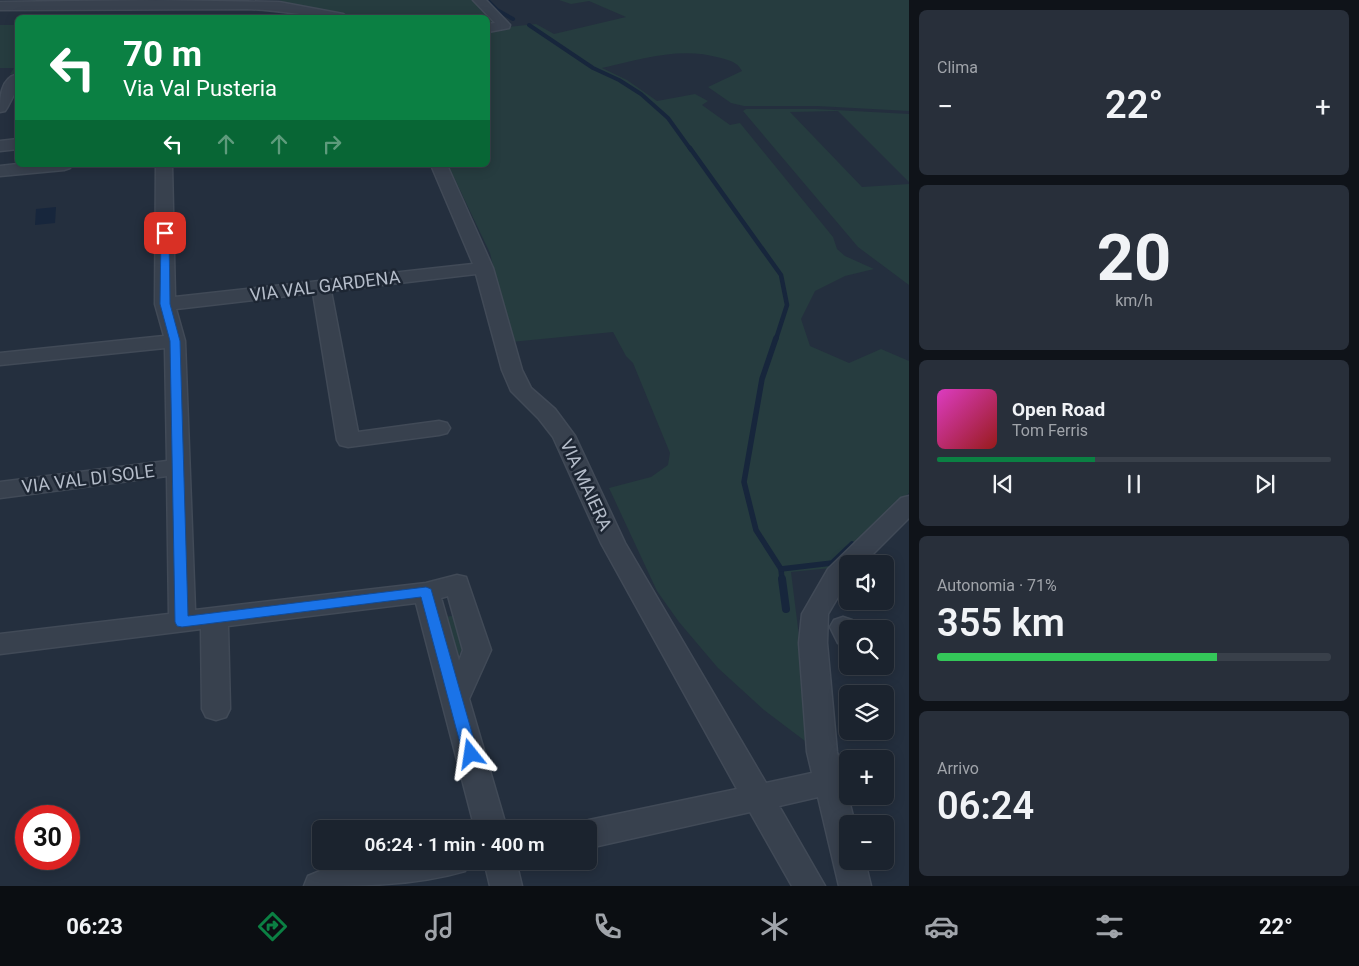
<!DOCTYPE html>
<html lang="it">
<head>
<meta charset="utf-8">
<style>
	body { margin:0; font-family:Roboto,sans-serif; background:#282f3a; color:#f1f3f6; height:100vh; display:flex; flex-direction:column; font-size:19px; white-space:nowrap }
	* { box-sizing:border-box; margin:0 }
	p { font-size:16px; color:#a0a4aa }
	.icon { flex:none; width:28px; height:28px; fill:none; stroke:currentColor; stroke-width:2; stroke-linecap:round; stroke-linejoin:round }
	.map { position:relative; flex:1; overflow:hidden }
	.side { display:flex; flex-direction:column; gap:10px; padding:10px; background:#0f1319; width:450px }
	.side>* { flex:none }
	.guide { position:absolute; left:15px; top:15px; width:475px; height:152px; border-radius:8px; box-shadow:0 2px 12px #0003,0 0 0 1px #39404a; background:#0b8043; color:#fff; overflow:hidden }
	.buttons { position:absolute; left:839px; top:555px; display:grid; gap:10px }
	.buttons a { display:grid; place-items:center; width:55px; height:55px; border-radius:8px; background:#1b232e; box-shadow:0 2px 12px #0003,0 0 0 1px #39404a; font-size:25px }
	.speed { position:absolute; left:15px; top:805px; display:flex; gap:10px; font-size:25px; font-weight:700; text-align:center }
	.speed>* { display:grid; place-content:center; width:65px; height:65px; border-radius:50%; background:#1b232e; box-shadow:0 2px 12px #0003,0 0 0 1px #39404a; line-height:1 }
	.speed .limit { border:8px solid #d22; background:#fff; color:#111 }
	.pin { position:absolute; display:grid; place-items:center; width:42px; height:42px; color:#fff; margin:-21px; border-radius:10px; box-shadow:0 2px 8px #0006 }
	.me { position:absolute; width:55px; margin:-28px; rotate:345deg; stroke-linejoin:round; filter:drop-shadow(0 0 4px #0008) }
	.turn { display:flex; align-items:center; gap:18px; height:105px; padding:0 25px; font-size:22px }
	.turn .icon { width:65px; height:65px; stroke-width:2.5 }
	.turn b { display:block; font-size:35px; line-height:42px }
	.lanes { display:flex; align-items:center; height:48px; padding:0 25px; background:#0003; justify-content:center; gap:25px; direction:ltr }
	.lanes .off { opacity:.35 }
	.big { font-size:38px; font-weight:600; line-height:1.1 }
	.side .widget { flex:1; display:flex; flex-direction:column; justify-content:center; gap:8px; min-width:0; padding:0 18px; border-radius:8px; background:#282f3a }
	.side .dial { align-items:center; gap:0 }
	.dial b { font-size:65px; line-height:1 }
	.song { display:flex; align-items:center; gap:15px }
	.cover { width:60px; height:60px; border-radius:8px; background:linear-gradient(135deg,hsl(310 70% 55%),hsl(0 70% 35%)) }
	.played { height:5px; border-radius:2px; background:linear-gradient(90deg,#0b8043 40%,#39404a 40%) }
	.keys { display:flex; justify-content:space-around; direction:ltr }
	.heat { display:flex; justify-content:space-between; align-items:center; font-size:28px; direction:ltr }
	.charge { height:8px; border-radius:4px; background:linear-gradient(90deg,#34c759 71%,#39404a 0) }
	.trip { position:absolute; left:312px; top:820px; width:285px; height:50px; border-radius:8px; background:#1b232e; box-shadow:0 2px 12px #0003,0 0 0 1px #39404a; font-weight:600; line-height:50px; text-align:center }
	.tabs { display:flex; height:80px; justify-content:space-around; align-items:center; background:#0b0e12; color:#a0a4aa }
	.tabs .icon { width:35px; height:35px }
	.tabs .selected { color:#0b8043 }
	.tabs b { font-size:22px; color:#f1f3f6 }
	main { display:flex; flex:1; min-height:0 }
	.map>svg:first-child { display:block }
	.green { fill:#263c3f }
	.water { fill:#17263c }
	.lines { fill:none; stroke-linecap:round; stroke-linejoin:round }
	.stream-far3 { stroke:#17263c; stroke-width:4 }
	.stream-far2 { stroke:#17263c; stroke-width:4.5 }
	.stream-far1 { stroke:#17263c; stroke-width:5.5 }
	.stream { stroke:#17263c; stroke-width:8 }
	.minor-casing { stroke:#414a57; stroke-width:3 }
	.minor { fill:#38414e; fill-rule:evenodd }
	.route { fill:#1a73e8; stroke:#114b97 }
	.labels { text-anchor:middle; stroke-width:5; stroke-linejoin:round; paint-order:stroke }
	.street-label { font-size:18px; fill:#b4bcc9; stroke:#1d2633 }
</style>
</head>
<body>
<main>
<div class="map">
<svg width="909" height="886" viewBox="0 0 909 886">
	<rect width="100%" height="100%" fill="#242f3e"/>
	<g class="green">
		<path d="M280 0H474L496 20 495 23 488 26V18L359 17 283 3Z"/>
		<path d="M559 0H909V111L817 106H744L731 103 708 87 742 71C737 62 731 61 721 58 680 46 642 59 602 68L627 80 657 101 695 94 708 101 702 105 730 125 740 123 833 237 837 249 845 256 874 269 845 276 815 291 801 319 810 346 849 363 881 349 909 361V493L831 568 791 572 804 676 805 741 764 710 718 668 679 622 657 591 609 488 651 477 668 465 670 453 633 363 626 356 613 332 511 342 490 253 448 165H488V29L536 24 554 34 626 17 589 1 571 4Z"/>
		<path d="M0 25H17L16 74H10L14 68H0Z"/>
		<path d="M746 109H816L909 114V182L838 111 790 112 862 187 909 184V285L858 247 743 111Z"/>
		<path d="M459 615 465 640 456 664 444 617Z"/>
	</g>
	<path class="water" d="M56 207 55 223 35 225 36 209Z"/>
	<g class="lines">
		<g class="stream-far3">
			<path d="M487 0 497 10 513 19"/>
			<path d="M529 25 593 68 619 80 641 94 668 118 691 150"/>
		</g>
		<path class="stream-far2" d="M690 148 781 275 787 305 776 339"/>
		<g class="stream-far1">
			<path d="M776 338 762 379 744 482 756 530 781 569 782 580"/>
			<path d="M781 569 832 563 852 544"/>
		</g>
		<path class="stream" d="M782 579 786 609"/>
		<defs>
			<g id="minor">
				<path d="M156 0 279 2 343 14 349 18C315 18 282 10 247 9L0 10V2Z"/>
				<path d="M473 0H486L510 25 509 28 488 32V24L495 23Z"/>
				<path d="M18 74V87L7 108 5 111 0 112C0 98 0 78 18 74Z"/>
				<path d="M18 139V149L0 151V141Z"/>
				<path d="M18 164V165H72L70 168 64 170 0 176V166Z"/>
				<path d="M156 165H172L175 297 473 264 431 165H447L493 268 522 370 531 388 555 409 575 436 625 543 766 783 812 773 807 752 799 643 802 614 828 569 901 498 909 496V518L863 564H848V580L828 614 827 643 837 752 855 824H848V861H865L871 886H839L818 797 779 806 825 886H792L750 812 589 848V829H576L578 824 589 820 737 789 601 543 553 437 539 419 511 391 502 370 476 274 331 291 358 432 439 421 447 423 450 428 447 433 439 435 348 447 340 445 337 440 313 293 176 309 185 341 195 610 426 583 457 575 466 577 491 650 469 699 507 829H475L416 603 228 626 230 709 226 717 216 720 206 717 202 709 201 629 0 654V634L169 614 167 476 0 498V482L167 461 165 348 0 365V353L164 336 155 304ZM448 596 463 650 459 661 441 598Z"/>
				<path d="M843 617 852 620 857 629H848V646L838 643 830 627 834 620Z"/>
				<path d="M374 861H470L465 871C414 886 358 886 304 886L308 876 320 871Z"/>
				<path d="M484 861H516L522 886H490Z"/>
			</g>
		</defs>
		<use href="#minor" class="minor-casing"/>
		<use href="#minor" class="minor"/>
	</g>
	<path class="route" d="M165 230 169 233 170 304 180 341 188 616 426 587 431 589 478 754 476 759 471 761 465 759 463 754 421 597 182 627 177 626 175 622 170 341 160 304 161 233Z"/>
	<g class="labels">
		<g class="street-label">
			<text transform="translate(325 286) rotate(-7)" y="6">VIA VAL GARDENA</text>
			<text transform="translate(88 479) rotate(-7)" y="6">VIA VAL DI SOLE</text>
			<text transform="translate(586 485) rotate(65)" y="6">VIA MAIERA</text>
		</g>
	</g>
</svg>
<div class="buttons">
<a><svg class="icon" aria-label="sound" viewBox="0 0 24 24"><path d="M4 9h4l5-4v14l-5-4H4zM17 9q2 3 0 6"/></svg></a>
<a><svg class="icon" aria-label="search" viewBox="0 0 24 24"><circle cx="10" cy="10" r="6"/><path d="M15 15l6 6"/></svg></a>
<a><svg class="icon" aria-label="layers" viewBox="0 0 24 24"><path d="M12 4l9 5-9 5-9-5zM3 14l9 5 9-5"/></svg></a>
<a>+</a>
<a>−</a>
</div>
<div class="speed"><div class="limit">30</div></div>
<div class="pin" style="left:165px;top:233px;background:#d93025"><svg class="icon" aria-label="arrive" viewBox="0 0 24 24"><path d="M6 21V4h12l-3 4 3 4H6"/></svg></div>
<svg class="me" style="left:471px;top:754px" viewBox="-20 -20 40 40"><path d="M0-17L14 15 0 8-14 15z" fill="#1a73e8" stroke="#fff" stroke-width="4"/></svg>
<div class="trip">06:24 · 1 min · 400 m</div>
<div class="guide">
<div class="turn"><svg class="icon" aria-label="left" viewBox="0 0 24 24"><path d="M17 20v-9H6M10 6l-5 5 5 5"/></svg><div><b>70 m</b>Via Val Pusteria</div></div>
<div class="lanes"><svg class="icon" aria-label="left" viewBox="0 0 24 24"><path d="M17 20v-9H6M10 6l-5 5 5 5"/></svg><svg class="icon off" aria-label="ahead" viewBox="0 0 24 24"><path d="M12 20V5M6 11l6-6 6 6"/></svg><svg class="icon off" aria-label="ahead" viewBox="0 0 24 24"><path d="M12 20V5M6 11l6-6 6 6"/></svg><svg class="icon off" aria-label="right" viewBox="0 0 24 24"><path d="M7 20v-9h11M14 6l5 5-5 5"/></svg></div>
</div>
</div>
<section class="side">
<div class="widget"><p>Clima</p>
<div class="heat"><a>−</a><b class="big">22°</b><a>+</a></div>
</div>
<div class="widget dial"><b>20</b><p>km/h</p></div>
<div class="widget">
<div class="song"><i class="cover"></i><div><b>Open Road</b><p>Tom Ferris</p></div></div>
<div class="played"></div>
<div class="keys"><svg class="icon" aria-label="previous" viewBox="0 0 24 24"><path d="M18 5L8 12l10 7zM5 5v14"/></svg><svg class="icon" aria-label="pause" viewBox="0 0 24 24"><path d="M8 5v14M16 5v14"/></svg><svg class="icon" aria-label="next" viewBox="0 0 24 24"><path d="M6 5l10 7-10 7zM19 5v14"/></svg></div>
</div>
<div class="widget"><p>Autonomia · 71%</p><b class="big">355 km</b><div class="charge"></div></div>
<div class="widget"><p>Arrivo</p><b class="big">06:24</b></div>
</section>
</main>
<nav class="tabs">
<b>06:23</b>
<svg class="icon selected" aria-label="directions" viewBox="0 0 24 24"><path d="M12 3l9 9-9 9-9-9zM9 14v-3h6M13 9l2 2-2 2"/></svg>
<svg class="icon" aria-label="music" viewBox="0 0 24 24"><path d="M9 18V5l10-2v13"/><circle cx="6" cy="18" r="3"/><circle cx="16" cy="16" r="3"/></svg>
<svg class="icon" aria-label="phone" viewBox="0 0 24 24"><path d="M5 4h4l2 5-3 2q2 4 5 5l2-3 5 2v4C11 20 4 13 5 4z"/></svg>
<svg class="icon" aria-label="climate" viewBox="0 0 24 24"><path d="M12 3v18M4 7l16 10M4 17L20 7"/></svg>
<svg class="icon" aria-label="car" viewBox="0 0 24 24"><path d="M5 17H2v-5l4-1 3-4h7l3 4 3 1v5h-3M9 17h6M6 11h13"/><circle cx="7" cy="17" r="2"/><circle cx="17" cy="17" r="2"/></svg>
<svg class="icon" aria-label="filters" viewBox="0 0 24 24"><path d="M4 7h16M4 17h16"/><circle cx="9" cy="7" r="2"/><circle cx="15" cy="17" r="2"/></svg>
<b>22°</b>
</nav>
</body>
</html>
